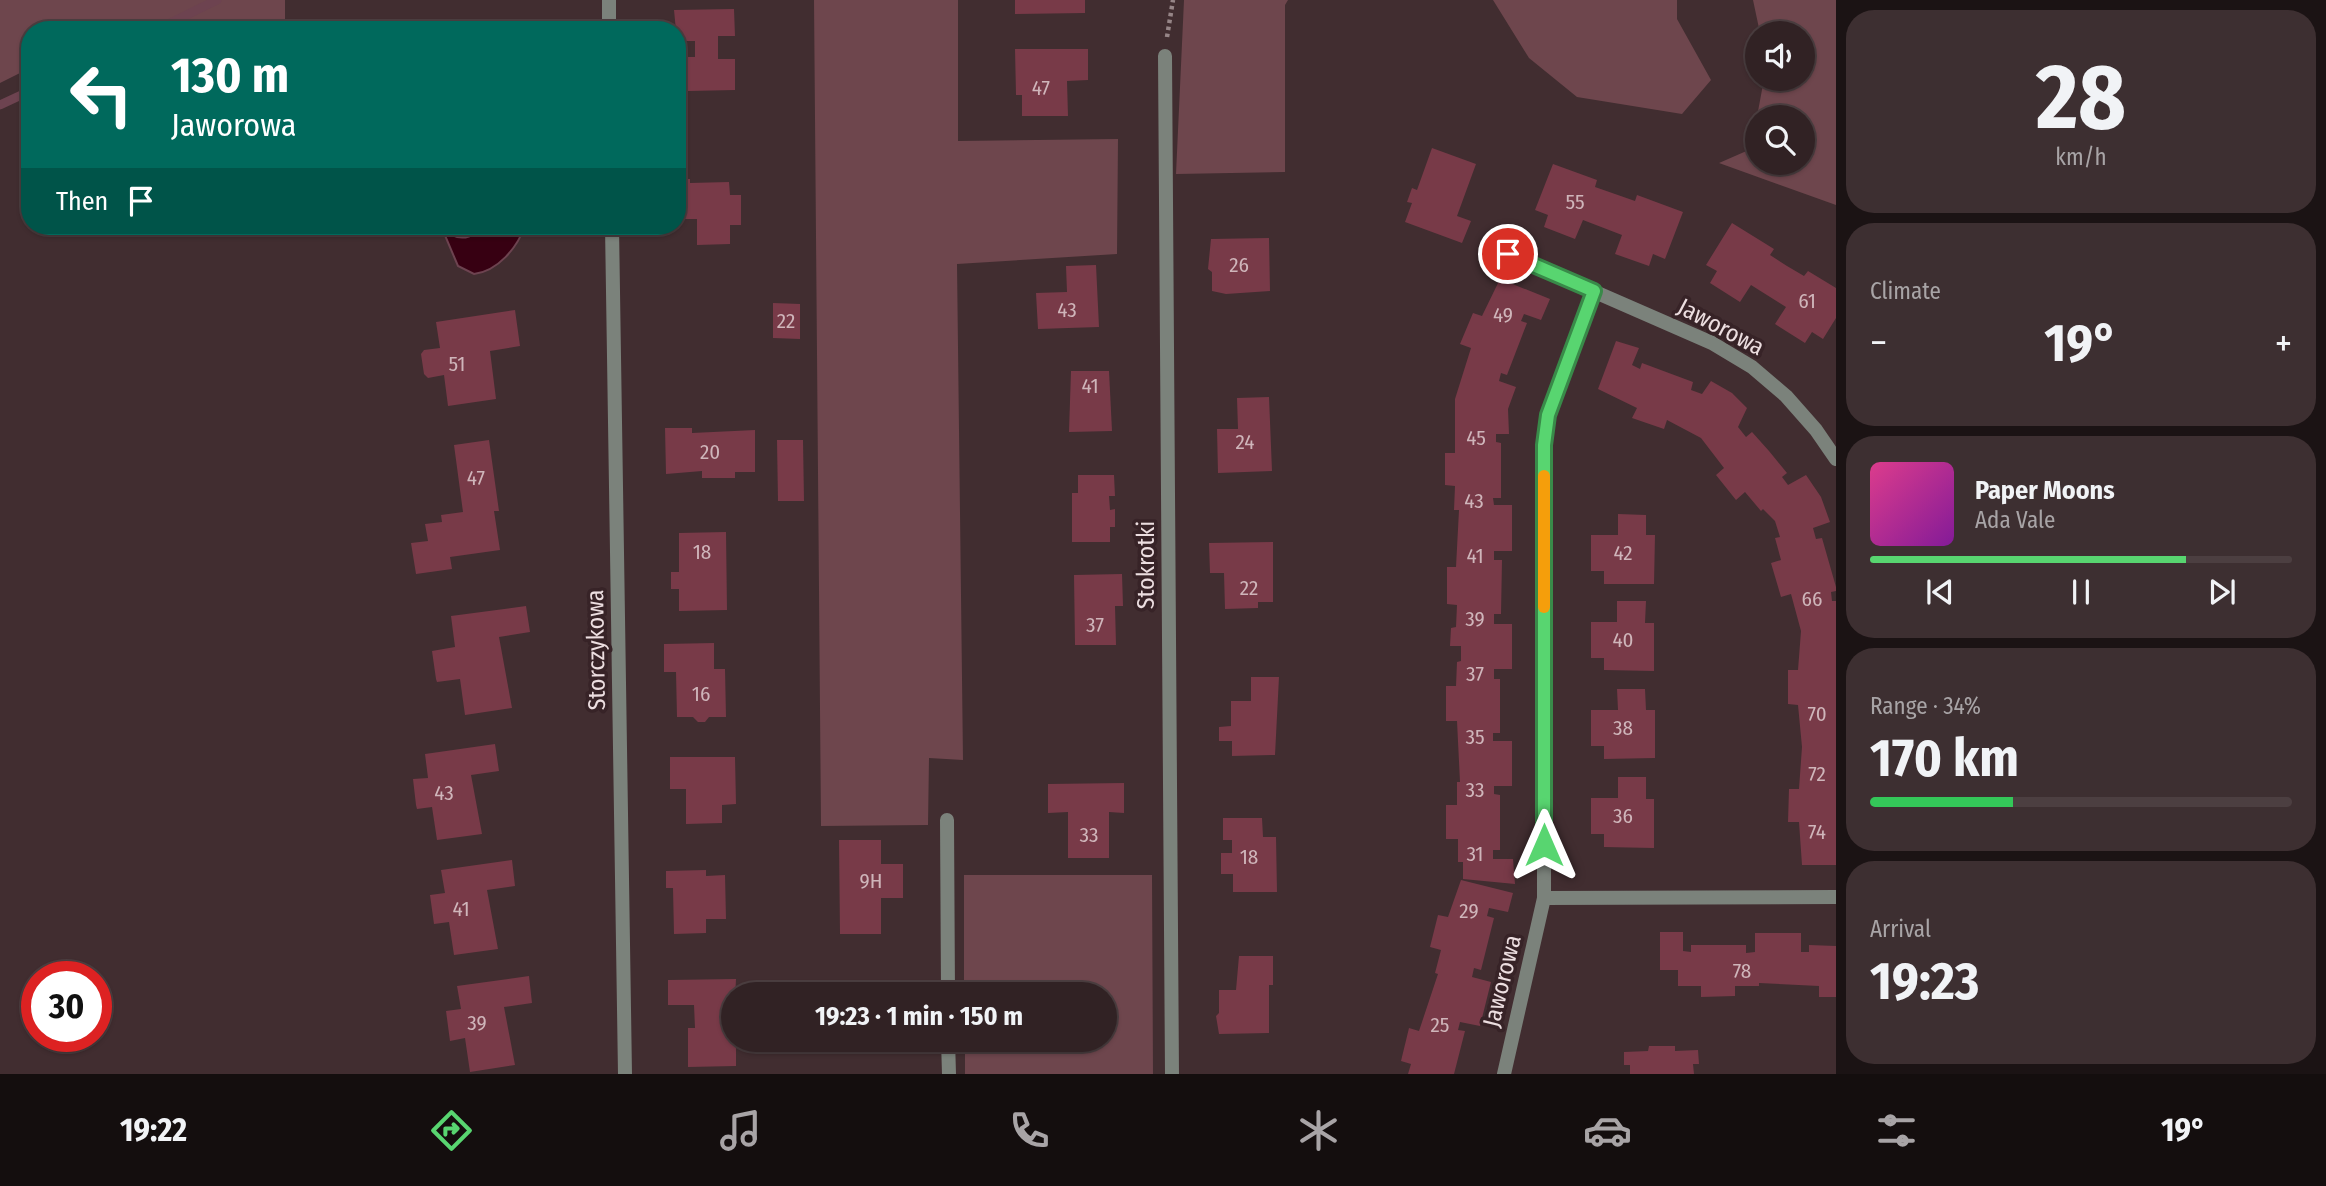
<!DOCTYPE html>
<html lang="en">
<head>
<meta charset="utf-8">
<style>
	body { margin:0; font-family:"Fira Sans Condensed",sans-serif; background:#3d2f31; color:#f1f3f6; height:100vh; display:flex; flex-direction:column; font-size:26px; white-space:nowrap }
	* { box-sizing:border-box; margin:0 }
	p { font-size:23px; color:#a8a4a6 }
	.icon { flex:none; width:38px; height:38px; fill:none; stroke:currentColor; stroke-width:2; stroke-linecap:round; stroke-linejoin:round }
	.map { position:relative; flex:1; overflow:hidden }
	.details { display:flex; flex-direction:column; gap:10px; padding:10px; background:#1b1314; width:490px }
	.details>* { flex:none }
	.guide { position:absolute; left:21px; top:21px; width:665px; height:214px; border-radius:28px; box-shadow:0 2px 5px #0004,0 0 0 2px #4c3f41; background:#00695c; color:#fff; overflow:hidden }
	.fabs { position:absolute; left:1745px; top:21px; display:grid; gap:14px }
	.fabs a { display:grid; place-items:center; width:70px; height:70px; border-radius:50%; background:#312224; box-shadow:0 2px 5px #0004,0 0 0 2px #4c3f41; font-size:35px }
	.speed { position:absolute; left:21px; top:961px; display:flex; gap:14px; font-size:35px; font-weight:700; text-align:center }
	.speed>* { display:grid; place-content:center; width:91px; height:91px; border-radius:50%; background:#312224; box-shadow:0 2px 5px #0004,0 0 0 2px #4c3f41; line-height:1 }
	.speed .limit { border:10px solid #d22; background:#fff; color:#111 }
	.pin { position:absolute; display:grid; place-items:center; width:60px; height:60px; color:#fff; margin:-30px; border:4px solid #fff; border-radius:50%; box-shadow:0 2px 7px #0007 }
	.me { position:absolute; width:77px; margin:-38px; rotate:0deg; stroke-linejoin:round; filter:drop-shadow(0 0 5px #0008) }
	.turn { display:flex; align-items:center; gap:24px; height:147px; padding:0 35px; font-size:32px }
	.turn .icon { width:91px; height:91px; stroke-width:2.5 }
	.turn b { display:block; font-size:49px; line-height:60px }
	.then { display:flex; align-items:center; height:66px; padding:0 35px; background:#0003; gap:14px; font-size:26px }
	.big { font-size:52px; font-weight:700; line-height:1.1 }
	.details .tile { flex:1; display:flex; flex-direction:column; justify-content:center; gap:10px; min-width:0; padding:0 24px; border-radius:28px; background:#3d2f31 }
	.details .dial { align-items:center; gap:0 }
	.dial b { font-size:91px; line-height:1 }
	.song { display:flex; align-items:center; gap:21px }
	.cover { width:84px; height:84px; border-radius:10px; background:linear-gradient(135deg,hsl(330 70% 55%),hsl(290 70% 35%)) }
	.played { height:7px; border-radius:4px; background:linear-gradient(90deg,#58d570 75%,#4c3f41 75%) }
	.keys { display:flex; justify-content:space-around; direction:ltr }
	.heat { display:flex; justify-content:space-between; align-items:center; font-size:38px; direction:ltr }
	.charge { height:10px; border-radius:5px; background:linear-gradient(90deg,#34c759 34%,#4c3f41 0) }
	.trip { position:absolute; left:721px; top:982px; width:396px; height:70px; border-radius:35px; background:#312224; box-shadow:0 2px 5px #0004,0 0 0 2px #4c3f41; font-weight:700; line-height:70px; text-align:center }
	.menu { display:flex; height:112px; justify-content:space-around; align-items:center; background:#140e0e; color:#a8a4a6 }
	.menu .icon { width:49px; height:49px }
	.menu .on { color:#58d570 }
	.menu b { font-size:32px; color:#f1f3f6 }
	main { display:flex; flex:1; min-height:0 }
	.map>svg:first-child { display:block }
	.green { fill:#6e464d; fill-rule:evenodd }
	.water { fill:#370012; stroke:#6d4350; stroke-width:2 }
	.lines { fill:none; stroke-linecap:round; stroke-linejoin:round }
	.stream { stroke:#6d4350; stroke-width:9 }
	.building { fill:#783a48 }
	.path { stroke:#968587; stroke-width:4.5; stroke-dasharray:3.5 3.5; stroke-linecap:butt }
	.service { stroke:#7b827b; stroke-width:14 }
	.minor { stroke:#7b827b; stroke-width:14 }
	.route-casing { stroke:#398a49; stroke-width:18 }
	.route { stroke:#58d570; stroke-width:12 }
	.slow { stroke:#f59e0b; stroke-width:12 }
	.labels { text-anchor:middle; stroke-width:7; stroke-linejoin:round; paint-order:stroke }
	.number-label { font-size:21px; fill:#cfb5ba }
	.street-label { font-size:24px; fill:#ecdee0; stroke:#372327 }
</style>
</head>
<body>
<main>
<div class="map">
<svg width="1836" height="1074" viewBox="0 0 1836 1074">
	<rect width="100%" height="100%" fill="#412d30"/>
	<g class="green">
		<path d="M0 0H285V30H125L124 22 108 30H30V68L0 83Z"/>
		<path d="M814 0H958V141L1118 139 1117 254 957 264 963 760 929 758 928 825 821 826Z"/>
		<path d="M1184 0H1288L1285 5V172L1176 174Z"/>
		<path d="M1493 0H1677V19L1711 80 1682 114 1577 97 1529 58Z"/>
		<path d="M1753 0H1836V205L1719 163 1751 149 1764 79H1802V33H1760ZM1757 117H1802V163H1757Z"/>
		<path d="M964 875H1152L1153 1074H965V1040H1104V994H964Z"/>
	</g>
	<path class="water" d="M441 226H450L452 235C464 241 475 236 482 226H525C517 248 498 271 474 274L458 266Z"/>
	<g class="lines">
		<g class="stream">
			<path d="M156 30 217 0"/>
			<path d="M0 105 30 91"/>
		</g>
	</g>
	<g class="building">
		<path d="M1015 0H1085V13L1015 14Z"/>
		<path d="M734 9 735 36H718V59H735V90L688 91 687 57H695V41H677L674 10Z"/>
		<path d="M1015 49H1088V80L1067 81 1068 116H1022V95H1016Z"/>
		<path d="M1432 148 1476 164 1457 216 1471 221 1462 243 1405 222 1412 203 1407 202 1412 188 1417 190Z"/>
		<path d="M1553 164 1597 180 1595 187 1635 201 1637 195 1683 212 1665 259 1653 254 1649 266 1615 254 1622 235 1583 220 1575 239 1544 227 1548 215 1535 210Z"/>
		<path d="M677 179H690V183L729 182 730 195H741V225H730V244L697 245V219H677Z"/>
		<path d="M1732 223 1774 249 1770 255 1787 266 1804 276 1808 271 1836 288V318L1823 339 1812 332 1805 343 1775 324 1786 307 1751 285 1740 302 1710 283 1717 271 1706 265Z"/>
		<path d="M1269 238 1270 291 1226 294 1212 291V272L1208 269 1211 239Z"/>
		<path d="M1096 265 1099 327 1038 329 1036 293 1067 292 1066 266Z"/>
		<path d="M1500 279 1550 299 1541 320 1524 314 1521 321 1527 323 1507 375 1501 373 1499 381 1516 387 1508 409 1509 434H1496V442L1501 443V498H1493L1494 505H1512V551H1494V560H1502L1501 614H1494V624H1512V669H1494V679H1500V733H1493V741H1512V786H1494V794L1500 795V850H1493V859H1513L1515 884 1463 879V862H1458V839H1446V805H1457V782H1460L1457 721H1446V686H1456L1457 662 1461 661V646H1450L1451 628 1456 627 1457 605 1447 604V567H1456L1459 510H1454L1455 486 1445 485V453H1455V399L1471 348 1460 344 1473 313 1482 316Z"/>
		<path d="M773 303 800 304V339L773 338Z"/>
		<path d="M515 310 520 346 490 351 496 399 448 406 444 375 428 378 424 374 421 354 424 350 440 348 436 322Z"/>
		<path d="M1616 341 1639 348 1632 365 1640 369 1642 363 1693 382 1691 390 1702 394 1711 381 1732 393 1747 408 1738 427 1746 437 1752 432 1769 451 1787 473 1782 477 1788 485 1806 475 1821 497 1830 522 1813 528 1816 539 1822 538 1836 587V591L1831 592 1832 601H1836V865H1802L1799 822H1788L1789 789H1799L1802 747 1798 705 1788 704V670H1798L1801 631 1791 594 1781 597 1771 563 1781 560 1775 538 1780 537 1775 521 1763 509 1761 511 1745 492 1736 500 1716 475 1724 468 1701 438 1667 420 1664 429 1632 418 1637 408 1598 389Z"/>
		<path d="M1071 371H1109L1112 431 1069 432Z"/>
		<path d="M1269 397 1272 471 1218 473 1217 429H1238L1237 398Z"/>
		<path d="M665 428H692V433L755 430V472H735V478H702V471L666 474Z"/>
		<path d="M489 440 499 511H494L500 550 450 557 452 569 416 574 411 543 428 541 425 524 442 522 441 515 463 512 454 445Z"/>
		<path d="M777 440H803L804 501H778Z"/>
		<path d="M1078 475H1114L1115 496H1109L1110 510 1115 509V527H1110V542H1072V493H1078Z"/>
		<path d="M1618 514 1646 515V535H1655L1654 584H1604V571H1591V535H1618Z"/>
		<path d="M726 532 727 610 679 611V589H671V572H679V533Z"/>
		<path d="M1273 542V602H1258V608L1225 609 1224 573H1210L1209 543Z"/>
		<path d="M1122 574 1123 606H1115L1116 645H1075L1074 575Z"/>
		<path d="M1617 601H1646L1645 623H1654V671L1604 670V658H1591V622H1617Z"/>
		<path d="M526 606 530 632 499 637 512 708 465 715 460 679 437 682 436 679 432 651 455 647 451 616Z"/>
		<path d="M714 643V669H725L726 717H709L705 722H698L693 717H677L676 672H664V644Z"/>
		<path d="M1251 677H1279L1275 755 1232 756V741H1219V727L1231 726V701H1251Z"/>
		<path d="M1617 689H1645L1646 710H1655V758L1604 759V746H1591V710H1618Z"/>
		<path d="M495 744 499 771 471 775 482 834 437 840 432 807 417 809 416 805 413 779 428 778 425 754Z"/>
		<path d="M670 757H735L736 804 722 805V823L686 824V789H670Z"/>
		<path d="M1618 777H1646V799H1654V848L1604 847V834H1591V798H1618Z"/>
		<path d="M1124 783V813L1109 812V858H1068V812L1048 813V784Z"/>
		<path d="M1223 818H1262L1263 837H1276L1277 892H1233V874H1221V853H1232V840H1223Z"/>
		<path d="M839 840H881V864H903V898H881V934H840Z"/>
		<path d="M512 860 515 886 487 890 498 949 454 955 449 922 434 924 430 895 445 893 441 870Z"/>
		<path d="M706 870V876L725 875 726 919H706V933L674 934 673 888H666V871Z"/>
		<path d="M1461 880 1513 893 1508 912 1489 908 1487 916 1494 918 1481 970 1474 968 1472 977 1491 982 1480 1026 1460 1022 1458 1030 1465 1031 1454 1074H1408L1411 1064 1401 1061 1409 1028 1419 1031 1438 974 1435 973 1441 950 1430 947 1438 915 1448 917Z"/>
		<path d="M1660 932H1683V951L1691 952V945H1746V953L1755 952V933H1801V952H1809V945L1836 946V997H1819V986L1759 983V986H1735V996L1701 997V986H1678V970H1660Z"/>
		<path d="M1239 956H1273V985H1269V1033L1219 1034 1216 1016 1219 1013V990H1236Z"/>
		<path d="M529 976 532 1003 504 1007 515 1065 470 1072 465 1038 450 1041 446 1011 461 1009 457 986Z"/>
		<path d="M736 979 733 1040H736V1066L688 1067V1028H695L694 1005H668V980Z"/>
		<path d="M1649 1046H1675V1051L1698 1050 1699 1064H1693L1694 1074H1630V1065H1624V1052L1648 1051Z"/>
	</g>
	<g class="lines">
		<path class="path" d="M1167 37 1173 0"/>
		<g class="service">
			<path d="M947 820 948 994"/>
			<path d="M948 1040 949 1074"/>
		</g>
		<g class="minor">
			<path d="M609 0V30"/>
			<path d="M1165 56 1172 1074"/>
			<path d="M612 226 625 1074"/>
			<path d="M1508 254 1712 343 1752 367 1786 396 1816 430 1836 459"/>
			<path d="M1544 898 1836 897"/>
			<path d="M1504 1074 1544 898V445L1548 415 1594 291"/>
		</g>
	</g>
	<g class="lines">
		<defs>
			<path id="route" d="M1508 254 1594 291 1548 415 1544 445V845"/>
		</defs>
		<use href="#route" class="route-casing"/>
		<use href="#route" class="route"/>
		<path class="slow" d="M1544 476V607"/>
	</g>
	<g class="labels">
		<g class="number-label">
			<text x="1041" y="95">47</text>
			<text x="1575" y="209">55</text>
			<text x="1239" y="272">26</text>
			<text x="1807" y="308">61</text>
			<text x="1067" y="317">43</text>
			<text x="1503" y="322">49</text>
			<text x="786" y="328">22</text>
			<text x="457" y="371">51</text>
			<text x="1090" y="393">41</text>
			<text x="1476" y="445">45</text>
			<text x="1245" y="449">24</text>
			<text x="710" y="459">20</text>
			<text x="476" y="485">47</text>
			<text x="1474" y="508">43</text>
			<text x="702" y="559">18</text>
			<text x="1623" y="560">42</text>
			<text x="1475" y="563">41</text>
			<text x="1249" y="595">22</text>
			<text x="1812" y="606">66</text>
			<text x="1475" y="626">39</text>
			<text x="1095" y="632">37</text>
			<text x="1623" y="647">40</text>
			<text x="1475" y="681">37</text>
			<text x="701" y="701">16</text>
			<text x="1817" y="721">70</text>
			<text x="1623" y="735">38</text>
			<text x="1475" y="744">35</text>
			<text x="1817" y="781">72</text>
			<text x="1475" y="797">33</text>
			<text x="444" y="800">43</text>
			<text x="1623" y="823">36</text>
			<text x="1817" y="839">74</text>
			<text x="1089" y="842">33</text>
			<text x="1475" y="861">31</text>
			<text x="1249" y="864">18</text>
			<text x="871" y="888">9H</text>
			<text x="461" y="916">41</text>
			<text x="1469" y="918">29</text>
			<text x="1742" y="978">78</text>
			<text x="477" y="1030">39</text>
			<text x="1440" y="1032">25</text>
		</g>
		<g class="street-label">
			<text transform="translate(1721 327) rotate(28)" y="8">Jaworowa</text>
			<text transform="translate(1146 565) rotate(-90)" y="8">Stokrotki</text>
			<text transform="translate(596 650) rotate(-91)" y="8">Storczykowa</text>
			<text transform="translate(1502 981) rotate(-76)" y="8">Jaworowa</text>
		</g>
	</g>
</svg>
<div class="fabs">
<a><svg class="icon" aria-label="sound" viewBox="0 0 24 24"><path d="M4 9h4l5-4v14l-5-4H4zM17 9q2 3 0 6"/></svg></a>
<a><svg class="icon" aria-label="search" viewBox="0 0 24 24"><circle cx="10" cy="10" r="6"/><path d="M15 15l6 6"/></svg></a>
</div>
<div class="speed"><div class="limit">30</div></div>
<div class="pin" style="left:1508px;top:254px;background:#d93025"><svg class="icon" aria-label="arrive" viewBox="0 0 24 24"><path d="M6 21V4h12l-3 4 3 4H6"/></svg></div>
<svg class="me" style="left:1544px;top:845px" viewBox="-20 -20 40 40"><path d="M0-17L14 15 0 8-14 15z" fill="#58d570" stroke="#fff" stroke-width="4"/></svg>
<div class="trip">19:23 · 1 min · 150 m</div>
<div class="guide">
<div class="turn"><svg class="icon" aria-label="left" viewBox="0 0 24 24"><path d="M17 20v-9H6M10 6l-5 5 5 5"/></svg><div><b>130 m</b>Jaworowa</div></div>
<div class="then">Then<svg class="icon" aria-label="arrive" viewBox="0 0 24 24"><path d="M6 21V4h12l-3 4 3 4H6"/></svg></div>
</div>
</div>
<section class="details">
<div class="tile dial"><b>28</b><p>km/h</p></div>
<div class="tile"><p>Climate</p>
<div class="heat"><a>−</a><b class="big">19°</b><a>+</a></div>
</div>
<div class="tile">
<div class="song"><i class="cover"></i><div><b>Paper Moons</b><p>Ada Vale</p></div></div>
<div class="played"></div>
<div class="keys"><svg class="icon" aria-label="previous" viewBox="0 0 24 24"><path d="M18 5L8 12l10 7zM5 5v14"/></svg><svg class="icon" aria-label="pause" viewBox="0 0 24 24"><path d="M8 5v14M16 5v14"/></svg><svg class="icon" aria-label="next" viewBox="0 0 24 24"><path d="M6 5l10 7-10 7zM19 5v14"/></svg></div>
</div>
<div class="tile"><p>Range · 34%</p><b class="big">170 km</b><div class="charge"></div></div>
<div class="tile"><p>Arrival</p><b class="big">19:23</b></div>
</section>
</main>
<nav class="menu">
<b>19:22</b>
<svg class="icon on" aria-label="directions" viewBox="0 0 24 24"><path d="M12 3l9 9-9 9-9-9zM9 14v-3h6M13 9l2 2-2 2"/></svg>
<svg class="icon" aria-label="music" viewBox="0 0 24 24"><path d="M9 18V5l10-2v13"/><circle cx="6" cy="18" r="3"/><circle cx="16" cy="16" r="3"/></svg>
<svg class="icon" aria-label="phone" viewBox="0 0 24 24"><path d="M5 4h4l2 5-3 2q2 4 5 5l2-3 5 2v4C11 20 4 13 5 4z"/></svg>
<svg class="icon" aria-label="climate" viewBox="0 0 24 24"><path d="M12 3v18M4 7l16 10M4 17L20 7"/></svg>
<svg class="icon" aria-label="car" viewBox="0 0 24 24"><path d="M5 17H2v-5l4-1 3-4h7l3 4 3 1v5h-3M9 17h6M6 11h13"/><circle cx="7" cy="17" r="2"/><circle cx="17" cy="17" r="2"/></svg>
<svg class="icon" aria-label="filters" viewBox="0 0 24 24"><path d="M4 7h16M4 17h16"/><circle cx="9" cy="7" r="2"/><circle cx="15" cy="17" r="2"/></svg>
<b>19°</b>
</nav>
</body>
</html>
